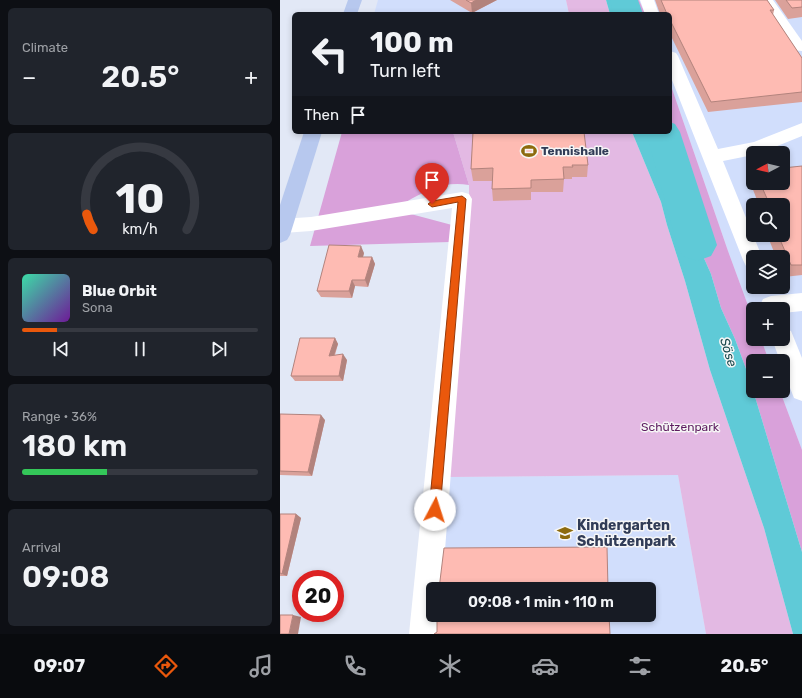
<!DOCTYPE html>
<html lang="en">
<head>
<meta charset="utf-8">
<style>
	body { margin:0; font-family:Rubik,sans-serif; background:#20242c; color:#f1f3f6; height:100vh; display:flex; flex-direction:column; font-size:15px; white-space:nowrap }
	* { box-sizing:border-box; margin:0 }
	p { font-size:13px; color:#9ea1a6 }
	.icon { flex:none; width:22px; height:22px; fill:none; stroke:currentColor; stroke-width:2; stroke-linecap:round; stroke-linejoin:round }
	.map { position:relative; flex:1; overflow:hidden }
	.details { display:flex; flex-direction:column; gap:8px; padding:8px; background:#0d0f14; width:280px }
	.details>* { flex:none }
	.top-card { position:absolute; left:12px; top:12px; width:380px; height:122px; border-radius:6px; box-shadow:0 2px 6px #0003; background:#171b24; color:#f1f3f6; overflow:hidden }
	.needle { width:26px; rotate:263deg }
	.buttons { position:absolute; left:466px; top:146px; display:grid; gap:8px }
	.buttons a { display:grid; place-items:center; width:44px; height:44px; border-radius:6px; background:#171b24; box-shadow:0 2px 6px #0003; font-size:20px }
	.speed { position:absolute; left:12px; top:570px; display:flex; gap:8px; font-size:20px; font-weight:700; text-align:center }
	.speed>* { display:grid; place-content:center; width:52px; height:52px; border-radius:50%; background:#171b24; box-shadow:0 2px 6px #0003; line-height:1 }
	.speed .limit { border:6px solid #d22; background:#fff; color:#111 }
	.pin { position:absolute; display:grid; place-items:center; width:34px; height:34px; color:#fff; margin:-41px -17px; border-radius:50% 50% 50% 0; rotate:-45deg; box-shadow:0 0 4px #0007 }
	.pin .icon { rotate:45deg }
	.me { position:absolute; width:44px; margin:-22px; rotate:5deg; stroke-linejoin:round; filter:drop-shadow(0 0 3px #0008) }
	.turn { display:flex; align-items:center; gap:14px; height:84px; padding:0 12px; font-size:18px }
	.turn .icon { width:52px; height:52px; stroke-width:2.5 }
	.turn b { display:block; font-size:28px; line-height:34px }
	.then { display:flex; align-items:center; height:38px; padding:0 12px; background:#0003; gap:8px; font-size:15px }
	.big { font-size:30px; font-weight:600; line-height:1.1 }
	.details .card { flex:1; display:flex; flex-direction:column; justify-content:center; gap:6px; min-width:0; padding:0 14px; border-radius:6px; background:#20242c }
	.details .dial { align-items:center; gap:0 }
	.dial svg { height:104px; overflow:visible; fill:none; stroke:#363941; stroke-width:7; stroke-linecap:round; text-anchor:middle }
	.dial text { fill:#f1f3f6; stroke:none }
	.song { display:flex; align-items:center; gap:12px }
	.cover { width:48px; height:48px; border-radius:6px; background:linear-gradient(135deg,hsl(160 70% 55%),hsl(280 70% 35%)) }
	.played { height:4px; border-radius:2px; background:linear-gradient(90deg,#ea580c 15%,#363941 15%) }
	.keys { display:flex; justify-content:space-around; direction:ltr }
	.heat { display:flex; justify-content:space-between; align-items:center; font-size:22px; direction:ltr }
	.charge { height:6px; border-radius:3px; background:linear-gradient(90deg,#34c759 36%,#363941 0) }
	.trip { position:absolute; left:146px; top:582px; width:230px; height:40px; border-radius:6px; background:#171b24; box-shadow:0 2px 6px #0003; font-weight:600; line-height:40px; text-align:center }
	.menu { display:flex; height:64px; justify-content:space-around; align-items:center; background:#090b0e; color:#9ea1a6 }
	.menu .icon { width:28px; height:28px }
	.menu .current { color:#ea580c }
	.menu b { font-size:18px; color:#f1f3f6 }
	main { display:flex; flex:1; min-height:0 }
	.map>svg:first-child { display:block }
	.built { fill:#d1defc; fill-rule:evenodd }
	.green { fill:#e3b9e3 }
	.forest { fill:#d9a1da }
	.water { fill:#5fcad7 }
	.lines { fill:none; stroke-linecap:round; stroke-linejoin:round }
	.river { fill:#5fcad7; fill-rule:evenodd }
	.minor { fill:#fff; fill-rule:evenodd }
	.major { fill:#b7c8ee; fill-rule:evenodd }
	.wall { fill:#daa19a }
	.shaded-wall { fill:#b2837d }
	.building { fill:#febbb3; stroke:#b2837d }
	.route { fill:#ea580c; stroke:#983908 }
	.labels { text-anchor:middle; stroke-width:3; stroke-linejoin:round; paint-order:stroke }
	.poi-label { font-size:12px; font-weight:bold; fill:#313c57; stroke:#f6f6f6; text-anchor:start }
	.park-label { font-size:12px; fill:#5d1c60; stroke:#f6f6f6 }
	.water-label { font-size:13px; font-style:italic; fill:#19494e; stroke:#f6f6f6 }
	.near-poi-label { font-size:14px; font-weight:bold; fill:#313c57; stroke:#f6f6f6; text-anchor:start }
</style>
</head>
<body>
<main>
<section class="details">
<div class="card"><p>Climate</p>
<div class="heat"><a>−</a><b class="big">20.5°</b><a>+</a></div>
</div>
<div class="card dial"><svg viewBox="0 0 100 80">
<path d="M14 69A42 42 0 1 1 86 69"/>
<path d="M14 69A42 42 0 0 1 9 57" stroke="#ea580c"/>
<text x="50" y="56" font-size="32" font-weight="700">10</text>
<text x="50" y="72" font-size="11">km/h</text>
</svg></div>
<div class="card">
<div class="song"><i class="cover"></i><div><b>Blue Orbit</b><p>Sona</p></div></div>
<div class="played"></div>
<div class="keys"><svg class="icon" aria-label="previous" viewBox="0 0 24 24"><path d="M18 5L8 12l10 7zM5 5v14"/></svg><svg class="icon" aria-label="pause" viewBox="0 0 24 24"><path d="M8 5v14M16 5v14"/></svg><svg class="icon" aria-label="next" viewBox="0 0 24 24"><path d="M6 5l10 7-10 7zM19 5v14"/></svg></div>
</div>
<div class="card"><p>Range · 36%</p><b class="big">180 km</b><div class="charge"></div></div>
<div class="card"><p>Arrival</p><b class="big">09:08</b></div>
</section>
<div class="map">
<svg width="522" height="634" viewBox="0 0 522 634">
	<rect width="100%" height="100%" fill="#e2e8f6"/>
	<g class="built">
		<path d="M98 0H286L289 14H94Z"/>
		<path d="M359 0H522V450L500 391H503V361H489L481 339H503V309H473V319L448 251 390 83V14H365ZM473 153H503V183H473ZM473 205H503V235H473ZM473 257H503V287H473Z"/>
		<path d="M398 475 426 634H154L156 615H369V589H158L167 477Z"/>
	</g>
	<g class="green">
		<path d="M286 0H326L330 14H289Z"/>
		<path d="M173 132H352L381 202 387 225 405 281 430 370 484 528 513 634H426L398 475 167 477 189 202V185Z"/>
	</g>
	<g class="forest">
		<path d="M344 0H359L365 14H348Z"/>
		<path d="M390 83 448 251 473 319V339H481L489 361H473V391H500L522 450V552L469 377 455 339 441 308 431 274 419 247 383 132H390Z"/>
		<path d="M62 132H173L189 185C164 181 147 190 126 202L127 213 172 225 170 242 30 246Z"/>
	</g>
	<g class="water">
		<path d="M326 0H344L348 14H330Z"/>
		<path d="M352 132H383L419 247 431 274 441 308 455 339 469 377 522 552V634H513L484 528 430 370 405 281 387 225 381 202Z"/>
	</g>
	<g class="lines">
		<g class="river">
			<path d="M330 0H358L363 14H333Z"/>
			<path d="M390 122 395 124 400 132 437 245 431 256 417 261 403 256 397 245 366 132H390Z"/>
		</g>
		<g class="minor">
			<path d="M360 0H374L379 14H365Z"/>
			<path d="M479 0H493L522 41V51L512 50Z"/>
			<path d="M390 51 396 53 398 56 438 149 474 142 522 123V136L485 151 473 153V155L443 161 482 257H473V268L466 266 463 260 390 75Z"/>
			<path d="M182 192 189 194 192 199 162 589H153V615H160L159 634H129L172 208 31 231 3 233H0V219L31 217Z"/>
			<path d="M522 293V311L503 313V309H482L480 305 483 299 491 296Z"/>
			<path d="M503 328 511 331 522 358V401L514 398 503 370V361H500L492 339H503Z"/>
		</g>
		<g class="major">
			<path d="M68 0H82L77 14H63Z"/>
			<path d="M24 132H42L10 235 7 240 0 243V205Z"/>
		</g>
	</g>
	<g class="wall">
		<path d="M170 0H217L192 13Z"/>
		<path d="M375 0H487L494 10 493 15 522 58V102L428 112 390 34V14H380Z"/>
		<path d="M495 0H522V17L508 19Z"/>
		<path d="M193 132 308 165 307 177H292V179H284L283 192H251V200L213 201 212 189V181H193L191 169Z"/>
		<path d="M522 166V275L504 277 503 274V257H496L488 237 489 235H503V205H479L470 182 473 174V183H503Z"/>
		<path d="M84 253 83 257H92L95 264 88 287 75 286 72 298 41 297 37 291Z"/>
		<path d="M55 338 58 344 55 355 67 360 63 381H15L11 376Z"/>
		<path d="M0 414 45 420 32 476 0 475Z"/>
		<path d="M0 514H16L21 518 7 576H0Z"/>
	</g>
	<g class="shaded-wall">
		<path d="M196 0H217L192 13 191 3Z"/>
		<path d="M81 246 84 253 81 264 78 257Z"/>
		<path d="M92 257 95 264 88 287 85 280Z"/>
		<path d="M72 280 75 286 72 298 69 291Z"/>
		<path d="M55 338 58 344 52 361 49 356Z"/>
		<path d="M63 354 67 360 63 381 59 376Z"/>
		<path d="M41 415 45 420 32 476 28 472Z"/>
		<path d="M16 514 21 518 7 576 2 574Z"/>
		<path d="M13 615 21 617 18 634H9Z"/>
	</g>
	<g class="building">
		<path d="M186 0H196L191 3Z"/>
		<path d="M381 0H487L494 10H490L522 58V92L431 102 390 20V14H387Z"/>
		<path d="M506 0H522V7L512 8Z"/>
		<path d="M193 132H304L308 165H292L293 167H283L284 179 251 180V188L212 189 213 168 191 169Z"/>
		<path d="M522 166V265H511L498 235H503V205H490L480 183H503V168Z"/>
		<path d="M49 245 81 246 78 257H92L85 280H72L69 291H37Z"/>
		<path d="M20 338H55L49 356 63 354 59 376H11Z"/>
		<path d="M0 414 41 415 28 472 0 471Z"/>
		<path d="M0 514H16L2 574 0 573Z"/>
		<path d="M327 547 328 589H159L164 548Z"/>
		<path d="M0 615H13L9 634H0Z"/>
		<path d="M157 615H329L330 634H154L157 632Z"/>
	</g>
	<path class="route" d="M182 196 186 199 160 510 159 514 155 515 151 514 149 510 178 202 152 207 148 204 152 201Z"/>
	<defs>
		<symbol id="stadium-bare" viewBox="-9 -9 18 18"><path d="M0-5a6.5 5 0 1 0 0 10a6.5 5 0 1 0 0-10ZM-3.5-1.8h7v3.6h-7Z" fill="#8d6b0e" stroke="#f6f6f6" stroke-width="2.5" paint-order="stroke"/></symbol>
		<symbol id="school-bare" viewBox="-9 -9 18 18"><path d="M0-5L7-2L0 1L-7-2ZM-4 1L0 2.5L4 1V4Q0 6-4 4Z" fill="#8d6b0e" stroke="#f6f6f6" stroke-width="2.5" paint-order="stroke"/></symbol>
	</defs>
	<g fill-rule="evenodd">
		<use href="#stadium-bare" x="238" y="140" width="22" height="22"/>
		<use href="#school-bare" x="274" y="522" width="22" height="22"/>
	</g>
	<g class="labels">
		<g class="poi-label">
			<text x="261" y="155">Tennishalle</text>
		</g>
		<g class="park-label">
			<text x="400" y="431">Schützenpark</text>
		</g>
		<g class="water-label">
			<text transform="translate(449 352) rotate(73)" y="5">Söse</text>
		</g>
		<g class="near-poi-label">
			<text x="297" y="530">Kindergarten<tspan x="297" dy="16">Schützenpark</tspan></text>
		</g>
	</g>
</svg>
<div class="buttons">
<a><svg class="needle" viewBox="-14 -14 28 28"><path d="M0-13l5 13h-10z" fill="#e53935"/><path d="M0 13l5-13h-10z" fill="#9ea1a6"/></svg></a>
<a><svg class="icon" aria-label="search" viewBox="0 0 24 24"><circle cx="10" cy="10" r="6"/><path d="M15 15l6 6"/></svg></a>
<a><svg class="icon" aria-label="layers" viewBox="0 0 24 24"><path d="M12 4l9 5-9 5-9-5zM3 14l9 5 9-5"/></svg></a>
<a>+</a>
<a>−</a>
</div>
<div class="speed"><div class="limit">20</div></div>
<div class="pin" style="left:152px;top:204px;background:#d93025"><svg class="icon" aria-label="arrive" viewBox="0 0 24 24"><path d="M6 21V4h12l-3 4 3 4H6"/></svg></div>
<svg class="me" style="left:155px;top:510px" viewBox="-20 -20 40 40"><circle r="19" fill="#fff"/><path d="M0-13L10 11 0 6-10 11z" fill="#ea580c"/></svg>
<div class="trip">09:08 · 1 min · 110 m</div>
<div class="top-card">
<div class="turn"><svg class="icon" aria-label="left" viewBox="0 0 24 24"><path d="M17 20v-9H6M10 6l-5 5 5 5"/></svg><div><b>100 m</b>Turn left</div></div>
<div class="then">Then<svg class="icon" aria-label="arrive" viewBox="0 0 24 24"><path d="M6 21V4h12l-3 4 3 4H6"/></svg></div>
</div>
</div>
</main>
<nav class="menu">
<b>09:07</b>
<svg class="icon current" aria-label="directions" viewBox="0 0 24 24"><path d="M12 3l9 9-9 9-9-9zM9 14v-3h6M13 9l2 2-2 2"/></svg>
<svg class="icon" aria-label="music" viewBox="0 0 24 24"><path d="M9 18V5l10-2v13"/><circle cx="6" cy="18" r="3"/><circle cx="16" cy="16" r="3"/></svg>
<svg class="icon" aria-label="phone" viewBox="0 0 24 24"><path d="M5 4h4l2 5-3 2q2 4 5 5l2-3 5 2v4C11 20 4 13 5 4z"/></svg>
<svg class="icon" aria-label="climate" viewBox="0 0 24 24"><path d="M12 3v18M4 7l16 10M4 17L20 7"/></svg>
<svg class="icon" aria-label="car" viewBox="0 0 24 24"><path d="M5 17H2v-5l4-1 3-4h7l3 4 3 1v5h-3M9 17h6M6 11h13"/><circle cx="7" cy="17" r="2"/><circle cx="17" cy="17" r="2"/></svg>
<svg class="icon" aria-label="filters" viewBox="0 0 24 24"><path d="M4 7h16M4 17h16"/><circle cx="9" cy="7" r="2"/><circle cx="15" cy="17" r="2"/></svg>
<b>20.5°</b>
</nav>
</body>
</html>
